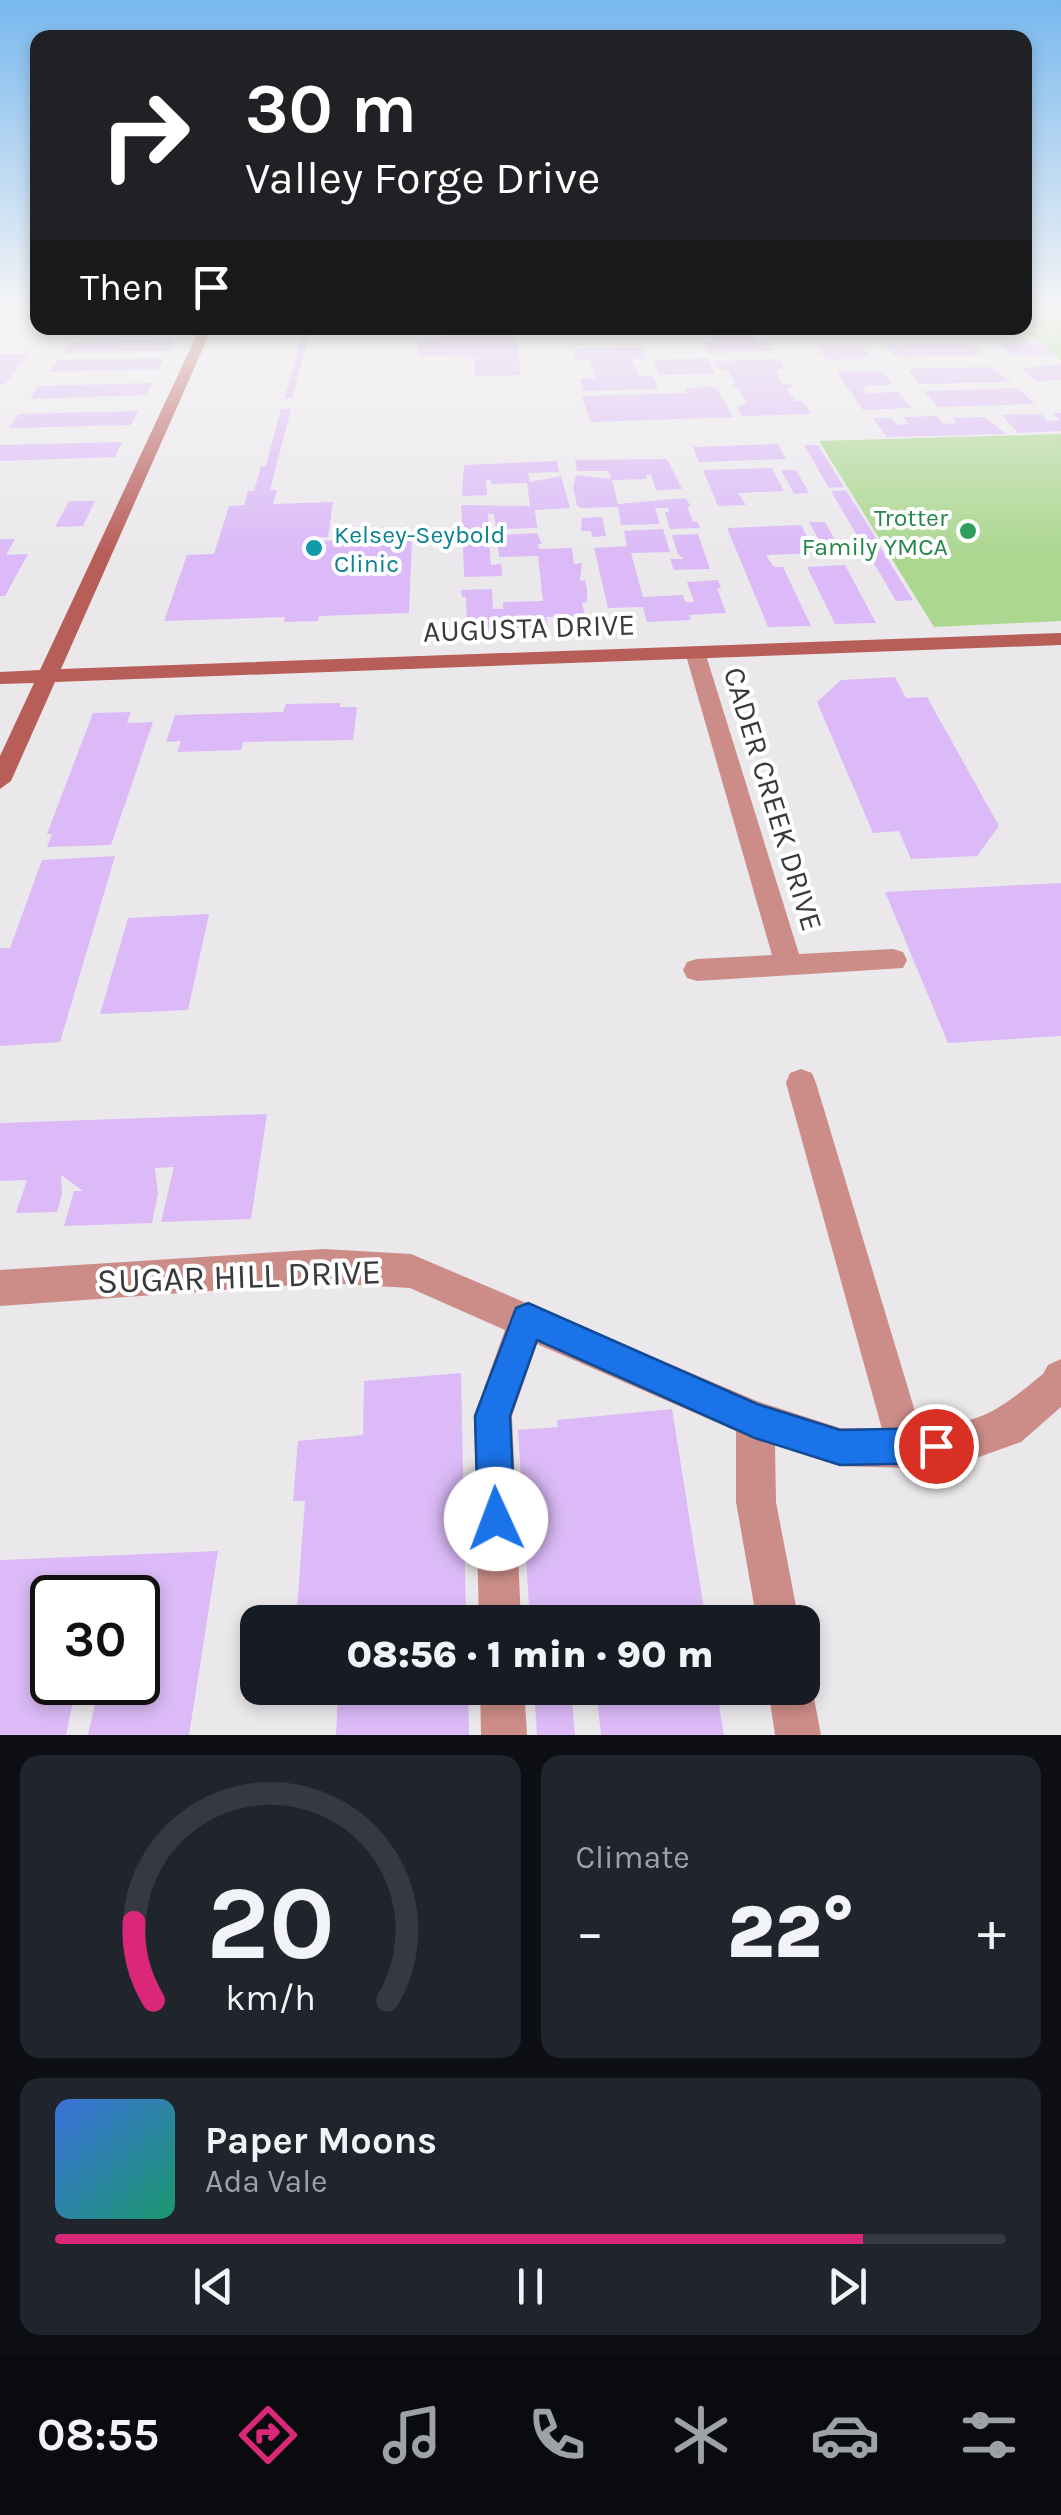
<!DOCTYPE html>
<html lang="en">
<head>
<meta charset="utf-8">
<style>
	body { margin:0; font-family:Karla,sans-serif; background:#20242c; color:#f1f3f6; height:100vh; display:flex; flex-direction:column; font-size:38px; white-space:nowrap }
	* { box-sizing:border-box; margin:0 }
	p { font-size:32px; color:#9ea1a6 }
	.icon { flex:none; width:55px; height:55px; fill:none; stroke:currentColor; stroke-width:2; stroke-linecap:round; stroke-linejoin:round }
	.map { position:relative; height:1735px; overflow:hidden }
	.side { display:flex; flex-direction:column; gap:20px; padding:20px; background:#0d0f14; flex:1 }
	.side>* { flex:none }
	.banner { position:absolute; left:30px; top:30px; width:1002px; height:305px; border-radius:20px; box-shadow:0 5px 15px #0003; background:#202124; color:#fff; overflow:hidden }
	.speed { position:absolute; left:30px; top:1575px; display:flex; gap:20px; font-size:50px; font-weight:700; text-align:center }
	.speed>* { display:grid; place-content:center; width:130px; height:130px; border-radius:50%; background:#171b24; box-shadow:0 5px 15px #0003; line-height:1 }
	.speed .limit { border:5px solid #111; border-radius:15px; background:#fff; color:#111 }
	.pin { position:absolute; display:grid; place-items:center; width:85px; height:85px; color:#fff; margin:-42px; border:5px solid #fff; border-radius:50%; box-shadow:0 2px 10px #0007 }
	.me { position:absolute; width:110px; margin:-55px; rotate:358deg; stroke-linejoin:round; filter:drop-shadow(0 0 8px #0008) }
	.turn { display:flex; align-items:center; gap:35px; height:210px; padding:0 50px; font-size:45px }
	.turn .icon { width:130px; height:130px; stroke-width:2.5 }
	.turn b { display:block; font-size:70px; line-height:85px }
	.then { display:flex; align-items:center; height:95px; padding:0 50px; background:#0003; gap:20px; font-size:38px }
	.big { font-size:75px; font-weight:800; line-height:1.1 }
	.side .widget { flex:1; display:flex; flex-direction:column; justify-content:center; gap:15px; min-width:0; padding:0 35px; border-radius:20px; background:#20242c }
	.side .dial { align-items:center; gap:0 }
	.dial svg { height:260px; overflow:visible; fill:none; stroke:#363941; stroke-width:7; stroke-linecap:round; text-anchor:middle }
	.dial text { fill:#f1f3f6; stroke:none }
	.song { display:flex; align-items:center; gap:30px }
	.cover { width:120px; height:120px; border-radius:15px; background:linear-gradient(135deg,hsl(220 70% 55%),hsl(160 70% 35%)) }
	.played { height:10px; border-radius:5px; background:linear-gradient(90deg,#db2777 85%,#363941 85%) }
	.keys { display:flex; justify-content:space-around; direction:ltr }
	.heat { display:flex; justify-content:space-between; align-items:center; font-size:55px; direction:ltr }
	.side .tiles { flex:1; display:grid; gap:20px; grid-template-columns:1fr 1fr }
	.widget:last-child { grid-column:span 2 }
	.trip { position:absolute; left:240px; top:1605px; width:580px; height:100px; border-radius:20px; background:#171b24; box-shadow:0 5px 15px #0003; font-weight:800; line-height:100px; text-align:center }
	.dock { display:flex; height:160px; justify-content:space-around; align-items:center; background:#090b0e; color:#9ea1a6 }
	.dock .icon { width:70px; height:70px }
	.dock .selected { color:#db2777 }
	.dock b { font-size:45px; color:#f1f3f6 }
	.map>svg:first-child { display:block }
	.green { fill:#acd791 }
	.building { fill:#dbbaf7 }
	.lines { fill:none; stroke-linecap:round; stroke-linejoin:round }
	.street { fill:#cc8d88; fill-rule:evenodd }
	.secondary { fill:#b85e59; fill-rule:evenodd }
	.route { fill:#1a73e8; stroke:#114b97; stroke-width:2.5 }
	.leisure-dot { fill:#2e9e5b; stroke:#fff; stroke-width:4 }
	.culture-dot { fill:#0f9aa8; stroke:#fff; stroke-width:4 }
	.labels { text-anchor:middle; stroke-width:8; stroke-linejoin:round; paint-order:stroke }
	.far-leisure-label { font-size:25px; fill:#27864d; stroke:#fff; text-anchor:end }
	.far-culture-label { font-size:25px; fill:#0d838f; stroke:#fff; text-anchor:start }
	.street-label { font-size:30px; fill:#3a393b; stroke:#fff }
	.near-street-label { font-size:35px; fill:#3a393b; stroke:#fff }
</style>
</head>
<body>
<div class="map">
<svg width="1061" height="1735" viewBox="0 0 1061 1735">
	<rect width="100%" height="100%" fill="#ebe8eb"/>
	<g class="green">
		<path d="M1025 309H1061V360L1023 328Z"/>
		<path d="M1061 434V621L934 627 819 441Z"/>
	</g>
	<g class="building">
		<path d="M304 328H311L292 398 284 399Z"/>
		<path d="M451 328H515L521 375 475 376 474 358 418 356V340L452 335 443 331Z"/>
		<path d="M705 328H749L757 341 766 340 773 351 709 353 704 342H713Z"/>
		<path d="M856 328H964V331L861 333Z"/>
		<path d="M174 339 169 350 62 353 70 342Z"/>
		<path d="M1039 342 1054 355H1013L996 343Z"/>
		<path d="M972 343 984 355 903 358 895 356 885 345Z"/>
		<path d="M861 345 871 357 828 361 817 346Z"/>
		<path d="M642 347 646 359H632L639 376H653L658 389 583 391 580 378H595L590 360 576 361 573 349Z"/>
		<path d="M0 354H29L6 383 0 385Z"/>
		<path d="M165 358 159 369 49 372 57 360Z"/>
		<path d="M707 358 715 374 659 375 653 360Z"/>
		<path d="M779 359 784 367 776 371 783 384 790 383 793 388H787L795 401H801L812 414 742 416 737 407 746 403 739 389 729 385H736L729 372 717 368 713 361Z"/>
		<path d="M1061 364V380L1036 381 1022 368Z"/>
		<path d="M915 368 990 367 1012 382 918 384 908 370Z"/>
		<path d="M836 371 883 372 893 385 862 386 867 393 898 392 911 408 863 410Z"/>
		<path d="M152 383 146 395 30 399 38 386Z"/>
		<path d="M710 387 716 388 733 417 591 422 582 396 687 393 684 388Z"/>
		<path d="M1018 388 1035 404 938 407 924 391Z"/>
		<path d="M281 409H291L270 490H277L273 504 333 502 328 537 316 538 315 541 412 538 409 613 319 616 318 621 284 622 285 617 164 621 187 555 214 554 229 506 244 505 248 491H254L261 466H266Z"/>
		<path d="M138 411 131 425 9 428 19 414Z"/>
		<path d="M1053 413H1061V431L1018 433 1002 415 1041 414 1048 421 1060 420Z"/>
		<path d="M937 416 943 424 957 423 952 418 985 417 1006 434 887 437 873 418H891L897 425 909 424 903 417Z"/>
		<path d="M122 442 115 457 0 461V445Z"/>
		<path d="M778 444 786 459 699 462 693 447Z"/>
		<path d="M804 445H818L844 487 829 488Z"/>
		<path d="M667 459 682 489 656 490 651 475H646L647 479 612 480 618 504 685 498 691 506H687L693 522 697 521 700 528 670 529 665 512H669L668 508H655L660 524 621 525 618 507 580 508 577 505 573 488 576 475 611 479 609 471H577L575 460Z"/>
		<path d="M557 461 559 472 528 473 530 482 561 476 570 508 535 510 537 528 496 529 494 514H488L490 536 463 537 461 505 530 506 527 483 491 484V480H486L487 495 462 496 464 465Z"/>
		<path d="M772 468 784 491 738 493 746 505 718 506 703 470Z"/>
		<path d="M781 470H796L809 493 794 494Z"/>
		<path d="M846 490 879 543 862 544 831 491Z"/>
		<path d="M69 501H95L83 526 55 527Z"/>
		<path d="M602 517 606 536 592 537 591 531H581L582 518Z"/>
		<path d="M809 522H825L838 546H822Z"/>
		<path d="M801 525 816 553 766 555 774 567H783L811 626 768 627 727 528Z"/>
		<path d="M663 529 670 552 631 553 643 597 683 595 685 602H694L687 582 718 580 721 588H717L726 613 689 615 691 620 647 622 643 607 608 608 594 548 627 546 624 531Z"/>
		<path d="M537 533 542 544H538L539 549 572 548 574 564 582 563 580 581 585 580 587 590V602L582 603 585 616 546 617 548 627 467 630 466 597H462L461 590 492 589 493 609H503V602L543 601 538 556 499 557 497 535Z"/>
		<path d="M698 534 710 569 674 570 670 559H684L678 554 672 535Z"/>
		<path d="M0 539H15L6 555 28 554 5 596H0Z"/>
		<path d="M489 542 491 565 501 564 502 576 464 577 463 543Z"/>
		<path d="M880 547 913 600 896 601 865 548Z"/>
		<path d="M845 565 876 623 835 624 807 567Z"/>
		<path d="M895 677 906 698 927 697 999 826 977 856 911 859 899 831 873 833 817 702 841 680Z"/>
		<path d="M341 703 340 707H357L353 740 243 742 241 750 177 752 181 741 166 742 175 715 283 712 286 704Z"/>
		<path d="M131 712 127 723 153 722 111 845 47 847 52 834H47L93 713Z"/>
		<path d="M115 856 60 1042 0 1046V948H10L42 860Z"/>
		<path d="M1061 883V1036L948 1043 885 892Z"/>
		<path d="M209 914 188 1010 100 1014 128 918Z"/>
		<path d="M267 1114 251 1219 161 1222 174 1167 155 1168 158 1194 152 1223 64 1226 74 1191H83L61 1175 62 1195 57 1212 16 1213 27 1180 0 1181V1123Z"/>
		<path d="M461 1373 466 1622H296L305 1501H293L298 1441 363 1435 364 1381Z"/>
		<path d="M672 1409 706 1622H590L589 1613 565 1615 566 1622H530L518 1430 558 1427 557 1420Z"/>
		<path d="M218 1551 189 1735H88L100 1682H138V1598H52V1682H77L66 1735H0V1560Z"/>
		<path d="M291 1688H468L469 1735H336L338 1693 291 1697Z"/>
		<path d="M534 1688H571L575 1735H537Z"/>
		<path d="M596 1688H716L724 1735H601Z"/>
	</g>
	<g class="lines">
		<g class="street">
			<path d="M695 646 705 652 799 954 893 949 903 952 907 960 903 968 697 981 687 978 683 970 687 962 697 959 772 955 685 652Z"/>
			<path d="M801 1069 812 1073 816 1083 920 1428C983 1422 995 1413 1043 1374L1048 1365 1061 1359V1407L1021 1442 965 1462 907 1468 840 1466 775 1445 776 1502 799 1622H757L736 1502V1431L537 1344 512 1416 521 1622H479L474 1416 505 1330 410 1288 324 1283 0 1306V1270L324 1249 411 1254 757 1401 840 1428 882 1429 786 1083 790 1073Z"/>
			<path d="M802 1671 812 1688 821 1735H775L768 1688H802Z"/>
			<path d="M480 1688H524L527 1735H481Z"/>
		</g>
		<g class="secondary">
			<path d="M0 309H38V314L0 315Z"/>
			<path d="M200 328H212L61 669 1061 633V645L55 682 11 781 0 789V756L34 683 0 684V672L40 670Z"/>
		</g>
	</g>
	<linearGradient id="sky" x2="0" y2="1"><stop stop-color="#78b8ee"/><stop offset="0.56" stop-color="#f6f5f6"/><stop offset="1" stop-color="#f6f5f6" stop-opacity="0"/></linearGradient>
	<rect width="1061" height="552" fill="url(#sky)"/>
	<path class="route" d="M528 1303 757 1404 840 1430 936 1428 949 1433 954 1446 949 1458 936 1463 840 1465 755 1438 537 1340 510 1416 515 1519 510 1532 496 1538 483 1532 478 1519 475 1416 516 1308Z"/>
	<circle class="leisure-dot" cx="968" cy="531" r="10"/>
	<circle class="culture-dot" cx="314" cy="548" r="10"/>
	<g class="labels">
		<g class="far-leisure-label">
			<text x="948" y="526">Trotter<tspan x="948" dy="29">Family YMCA</tspan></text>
		</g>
		<g class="far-culture-label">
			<text x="334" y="543">Kelsey-Seybold<tspan x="334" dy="29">Clinic</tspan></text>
		</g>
		<g class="street-label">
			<text transform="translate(529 628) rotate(-2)" y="10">AUGUSTA DRIVE</text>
			<text transform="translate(773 799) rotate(73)" y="10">CADER CREEK DRIVE</text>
		</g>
		<g class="near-street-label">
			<text transform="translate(239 1276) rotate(-2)" y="12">SUGAR HILL DRIVE</text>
		</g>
	</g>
</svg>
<div class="speed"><div class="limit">30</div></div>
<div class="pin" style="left:936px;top:1446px;background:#d93025"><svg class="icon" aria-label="arrive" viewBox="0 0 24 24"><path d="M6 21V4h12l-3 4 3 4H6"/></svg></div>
<svg class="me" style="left:496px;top:1519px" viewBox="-20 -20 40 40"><circle r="19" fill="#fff"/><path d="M0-13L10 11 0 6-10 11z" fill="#1a73e8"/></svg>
<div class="trip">08:56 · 1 min · 90 m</div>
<div class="banner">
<div class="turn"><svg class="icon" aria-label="right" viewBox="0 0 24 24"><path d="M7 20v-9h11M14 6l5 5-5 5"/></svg><div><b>30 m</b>Valley Forge Drive</div></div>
<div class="then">Then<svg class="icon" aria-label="arrive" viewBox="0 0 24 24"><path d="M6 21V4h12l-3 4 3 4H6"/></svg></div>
</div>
</div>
<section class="side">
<div class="tiles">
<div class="widget dial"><svg viewBox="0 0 100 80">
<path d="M14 69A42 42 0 1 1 86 69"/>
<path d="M14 69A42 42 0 0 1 8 45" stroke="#db2777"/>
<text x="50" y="56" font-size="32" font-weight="700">20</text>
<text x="50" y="72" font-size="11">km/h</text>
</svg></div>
<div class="widget"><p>Climate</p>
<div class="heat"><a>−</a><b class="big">22°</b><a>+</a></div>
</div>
<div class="widget">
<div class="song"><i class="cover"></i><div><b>Paper Moons</b><p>Ada Vale</p></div></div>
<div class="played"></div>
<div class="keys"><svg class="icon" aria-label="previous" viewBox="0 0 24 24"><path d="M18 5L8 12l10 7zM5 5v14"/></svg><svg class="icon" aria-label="pause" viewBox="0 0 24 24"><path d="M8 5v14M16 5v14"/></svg><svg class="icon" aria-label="next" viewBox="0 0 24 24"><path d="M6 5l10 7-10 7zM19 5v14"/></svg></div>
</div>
</div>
</section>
<nav class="dock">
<b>08:55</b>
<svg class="icon selected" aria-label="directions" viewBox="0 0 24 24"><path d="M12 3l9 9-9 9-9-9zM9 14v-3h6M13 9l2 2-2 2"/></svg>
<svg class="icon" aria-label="music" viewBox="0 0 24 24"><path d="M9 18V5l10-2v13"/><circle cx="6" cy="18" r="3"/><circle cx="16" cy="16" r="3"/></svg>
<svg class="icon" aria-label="phone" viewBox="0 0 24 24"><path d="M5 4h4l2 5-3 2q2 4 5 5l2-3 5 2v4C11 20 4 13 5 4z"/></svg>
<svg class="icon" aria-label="climate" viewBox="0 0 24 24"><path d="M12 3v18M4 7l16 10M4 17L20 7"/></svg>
<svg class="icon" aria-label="car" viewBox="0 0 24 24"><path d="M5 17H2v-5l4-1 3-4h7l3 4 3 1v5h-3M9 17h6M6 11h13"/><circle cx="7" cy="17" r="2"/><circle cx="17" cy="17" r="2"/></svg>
<svg class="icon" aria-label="filters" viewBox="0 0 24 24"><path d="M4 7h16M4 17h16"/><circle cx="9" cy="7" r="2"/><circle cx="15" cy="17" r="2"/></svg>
</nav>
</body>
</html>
